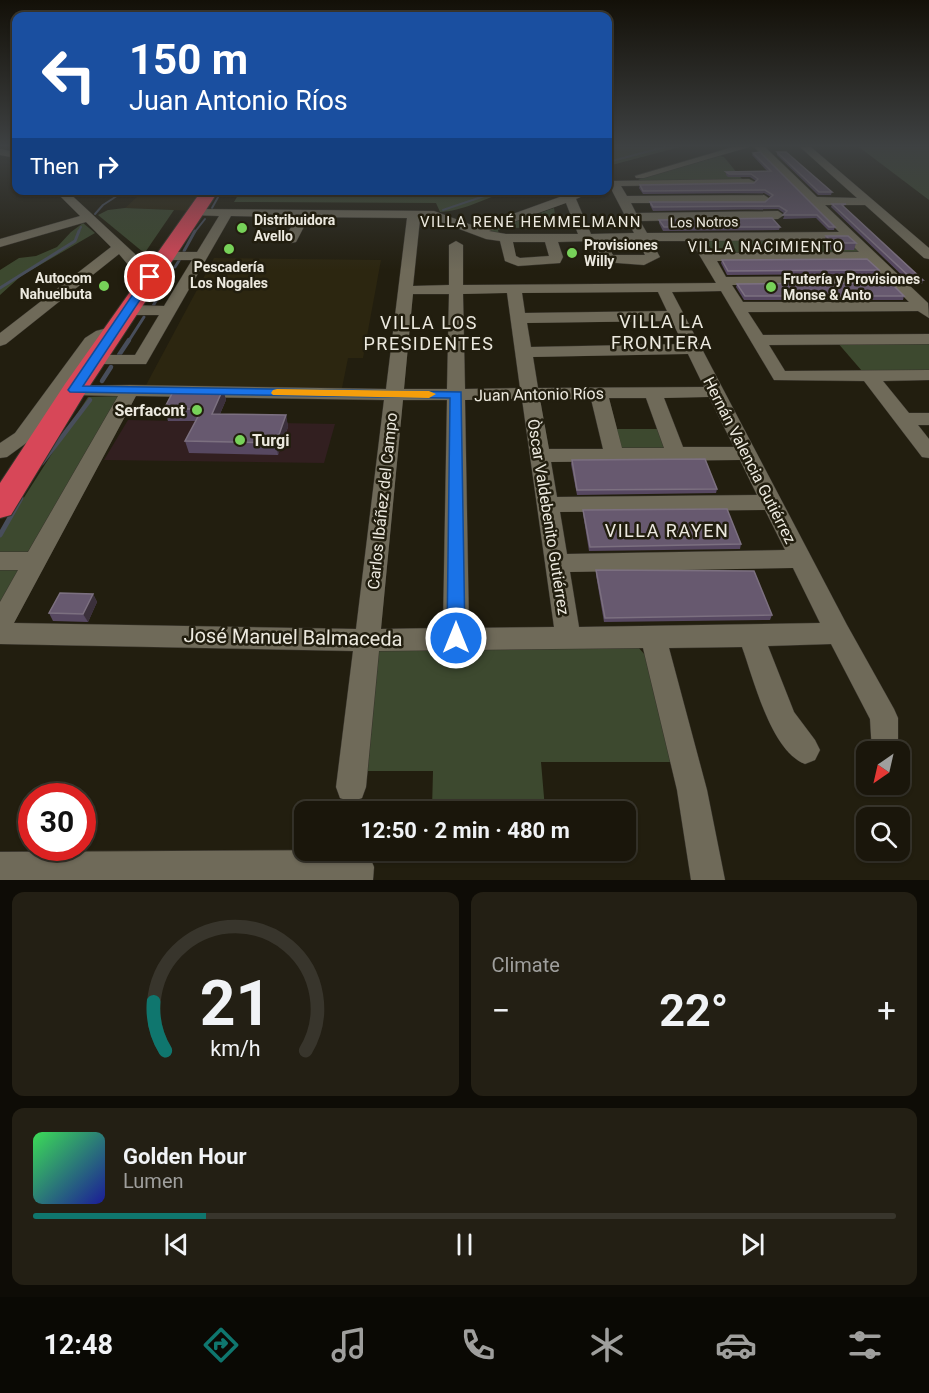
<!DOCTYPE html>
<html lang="en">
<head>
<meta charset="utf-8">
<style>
	body { margin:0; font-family:Roboto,sans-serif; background:#231f14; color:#f1f3f6; height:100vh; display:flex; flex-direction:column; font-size:22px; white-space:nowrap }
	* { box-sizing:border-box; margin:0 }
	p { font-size:20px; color:#9f9f9d }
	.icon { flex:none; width:33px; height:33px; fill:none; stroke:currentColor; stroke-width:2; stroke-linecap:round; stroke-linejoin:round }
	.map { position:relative; height:880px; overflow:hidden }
	.details { display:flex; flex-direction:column; gap:12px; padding:12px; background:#0e0c06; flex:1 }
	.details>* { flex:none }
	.banner { position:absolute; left:12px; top:12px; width:600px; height:183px; border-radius:12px; box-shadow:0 2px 4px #0004,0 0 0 2px #38352c; background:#1a4fa0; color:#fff; overflow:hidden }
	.needle { width:39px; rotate:214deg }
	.buttons { position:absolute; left:856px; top:741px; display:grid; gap:12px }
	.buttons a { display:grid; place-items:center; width:54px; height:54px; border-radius:12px; background:#1a160b; box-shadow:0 2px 4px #0004,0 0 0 2px #38352c; font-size:30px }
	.speed { position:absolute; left:18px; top:783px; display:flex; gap:12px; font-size:30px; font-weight:700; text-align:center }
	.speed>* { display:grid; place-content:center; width:78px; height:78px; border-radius:50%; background:#1a160b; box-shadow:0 2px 4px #0004,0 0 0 2px #38352c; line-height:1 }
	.speed .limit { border:9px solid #d22; background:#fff; color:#111 }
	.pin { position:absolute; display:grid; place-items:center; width:51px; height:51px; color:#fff; margin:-26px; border:3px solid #fff; border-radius:50%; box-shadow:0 2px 6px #0007 }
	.me { position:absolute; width:66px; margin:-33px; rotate:0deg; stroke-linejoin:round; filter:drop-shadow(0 0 4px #0008) }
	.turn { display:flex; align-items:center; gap:21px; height:126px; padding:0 18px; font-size:27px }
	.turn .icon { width:78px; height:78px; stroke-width:2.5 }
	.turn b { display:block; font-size:42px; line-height:51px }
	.then { display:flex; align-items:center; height:57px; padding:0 18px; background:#0003; gap:12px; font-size:22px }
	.big { font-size:45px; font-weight:700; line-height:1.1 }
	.details .widget { flex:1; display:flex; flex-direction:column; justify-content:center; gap:9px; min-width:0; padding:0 21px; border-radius:12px; background:#231f14 }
	.details .dial { align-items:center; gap:0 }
	.dial svg { height:156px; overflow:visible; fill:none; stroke:#38352c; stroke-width:7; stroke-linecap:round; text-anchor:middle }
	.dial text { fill:#f1f3f6; stroke:none }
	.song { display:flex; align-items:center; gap:18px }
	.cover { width:72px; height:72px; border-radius:9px; background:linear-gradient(135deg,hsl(130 70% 55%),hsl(240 70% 35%)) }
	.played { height:6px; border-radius:3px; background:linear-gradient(90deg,#0f766e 20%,#38352c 20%) }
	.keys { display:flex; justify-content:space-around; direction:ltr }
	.heat { display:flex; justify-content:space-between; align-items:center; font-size:33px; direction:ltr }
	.details .tiles { flex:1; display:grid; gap:12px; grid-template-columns:1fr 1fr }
	.widget:last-child { grid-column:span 2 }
	.trip { position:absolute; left:294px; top:801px; width:342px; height:60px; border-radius:12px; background:#1a160b; box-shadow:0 2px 4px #0004,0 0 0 2px #38352c; font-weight:700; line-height:60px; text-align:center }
	.tab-bar { display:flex; height:96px; justify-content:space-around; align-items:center; background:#0a0904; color:#9f9f9d }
	.tab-bar .icon { width:42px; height:42px }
	.tab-bar .on { color:#0f766e }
	.tab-bar b { font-size:27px; color:#f1f3f6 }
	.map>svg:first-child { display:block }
	.commercial { fill:#321f20 }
	.built { fill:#2c2610 }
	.green { fill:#3d492f }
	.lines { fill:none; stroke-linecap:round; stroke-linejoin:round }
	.stream-far3 { stroke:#484e5b; stroke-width:2 }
	.stream-far2 { stroke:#484e5b; stroke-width:3 }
	.stream-far1 { stroke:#484e5b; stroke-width:4.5 }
	.stream { stroke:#484e5b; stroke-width:5 }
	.minor-casing { stroke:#39352d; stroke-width:1 }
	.highway-casing { stroke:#39352d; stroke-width:2 }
	.minor { fill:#6f6a59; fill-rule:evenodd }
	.highway { fill:#d74758; fill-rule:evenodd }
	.wall { fill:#574861 }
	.shaded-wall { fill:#3b303b }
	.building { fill:#67596f; stroke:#7c7080; stroke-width:1.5 }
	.route { fill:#1a73e8; stroke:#114b97; stroke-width:1.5 }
	.slow { fill:#f59e0b }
	.poi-dot { fill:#77d259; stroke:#221e0f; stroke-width:2 }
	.labels { text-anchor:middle; stroke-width:5; stroke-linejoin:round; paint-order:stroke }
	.far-poi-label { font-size:14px; font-weight:bold; fill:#ece9df; stroke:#221e0f; text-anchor:start }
	.far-street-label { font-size:14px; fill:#ece9df; stroke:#221e0f }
	.far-neighbourhood-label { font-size:15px; letter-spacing:1.5px; fill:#ece9df; stroke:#221e0f }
	.street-label { font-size:16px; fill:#ece9df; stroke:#221e0f }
	.poi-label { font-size:16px; font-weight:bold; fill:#ece9df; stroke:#221e0f; text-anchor:end }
	.neighbourhood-label { font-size:18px; letter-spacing:1.5px; fill:#ece9df; stroke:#221e0f }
	.near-street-label { font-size:20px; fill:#ece9df; stroke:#221e0f }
</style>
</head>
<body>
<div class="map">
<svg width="929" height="880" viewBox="0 0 929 880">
	<rect width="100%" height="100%" fill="#221e0f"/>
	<path class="commercial" d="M128 420 335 424 324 463 104 460Z"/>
	<g class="built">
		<path d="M134 191H208L194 211 125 208 137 197 128 195Z"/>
		<path d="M214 258 381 260 363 358H348L342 388 145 387Z"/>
	</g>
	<g class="green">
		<path d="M608 147H680L608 166Z"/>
		<path d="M859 147H929V200Z"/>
		<path d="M720 156 724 157 742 179 741 180 644 182 638 179Z"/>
		<path d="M241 190H509V191C488 197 461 212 440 212L436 203 234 202Z"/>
		<path d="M125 208 174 210 146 251 143 252 98 215 108 210Z"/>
		<path d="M554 208 557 227 505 228 498 230 499 234 489 231Z"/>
		<path d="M83 223 95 233 21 276 0 295V270L19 258 36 256 57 247 71 232Z"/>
		<path d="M846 240 859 252 715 255 706 241Z"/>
		<path d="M837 342 929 343V370L862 371Z"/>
		<path d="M121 396 0 605V535L88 397Z"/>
		<path d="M614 429H660L668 450H620Z"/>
		<path d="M638 647 646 656 674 762H541L545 809H432L433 771H362L375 656 380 650Z"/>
	</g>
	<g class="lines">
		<g class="stream-far3">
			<path d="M608 162 665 147"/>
			<path d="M212 208 222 190"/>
			<path d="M443 210 502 190"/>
			<path d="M95 214 103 205 126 190"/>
			<path d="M78 233 81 227"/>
			<path d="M194 233 205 219"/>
		</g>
		<g class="stream-far2">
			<path d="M184 251 195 231"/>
			<path d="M175 267 180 259"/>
			<path d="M0 288 75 241 79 231"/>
			<path d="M153 306 172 273"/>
			<path d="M128 342 144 317"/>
		</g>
		<g class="stream-far1">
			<path d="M119 355 129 340"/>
			<path d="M102 381 111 367"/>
			<path d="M42 463 90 400"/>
		</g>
		<path class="stream" d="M0 535 21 498"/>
		<defs>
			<g id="minor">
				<path d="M733 147H749L644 178H636L635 176Z"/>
				<path d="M754 147H765L817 197 857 198 800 147H811L929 248V259L924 258 865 205H825L928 303 929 318 918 311 748 312 763 335 929 334V344L769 345 785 371 929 370V380L883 381 909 413H929V425H918L929 439V458L922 457 864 381 774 380 721 291 672 292 847 625 894 709 898 718V752H872L870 719 831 644 768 646 794 712 815 740 820 750 815 760 805 764C771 751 754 680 742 647L669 648 707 790 725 880H691L677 790 643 648 379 651 366 787 362 798 351 802 340 798 336 787 353 651 0 644V602L18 570H0V552H28L118 396 74 395 68 394 65 390 68 386 130 385 386 389 407 218 309 217 296 242 291 243 284 239 297 217 231 216 146 364H89L87 360 89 356 95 355H135L159 315H128L120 310 128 305 164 306 192 260H164L157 256 164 252H197L219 216 193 215V209L434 211 477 227 579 190H596L576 199 591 234 634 233 608 183 610 181 749 179 755 182 753 184 621 186 627 196 764 195 770 199 764 203H631L636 213 778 211 784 215 778 219 640 221 647 233 839 232ZM566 203 578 234H506L489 231ZM430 218 486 239 500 241 505 261 518 266 560 263 563 257 558 242 592 241 604 262 644 265 660 257 651 241H691L716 283 463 285V245L456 241 449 245V285L413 286 420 219ZM847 240 859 252 711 253 704 241ZM605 241H638L645 255H613ZM513 242H545L549 256 520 258 516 256ZM867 260 883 276 726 277 717 261ZM891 284 909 302H743L732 285ZM658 292 667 311 525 313 522 293ZM507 293 520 388 465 389 463 294ZM413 294H449L447 389H404ZM672 321 683 344 531 347 527 323ZM688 354 704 387 538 388 533 357ZM136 396 384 400 356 629 14 623ZM709 397 734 447H683L664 398ZM609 398H646L664 448H622ZM522 399 554 627 469 628 465 400ZM540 399H591L603 449H549ZM403 400H447L443 628 381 629ZM740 460 757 495 557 497 551 462ZM765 510 785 550 567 554 560 512ZM793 568 820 623 579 627 570 572Z"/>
				<path d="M0 149 16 152V158L0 155Z"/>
				<path d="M54 190H66L135 254 150 273 157 277 150 281 141 280 119 254 6 344 0 346V333L111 247 86 222 0 247V239L80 216Z"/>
				<path d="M115 326 121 328 123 331 121 334 107 338 97 344 29 441 7 457 0 458V443L15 433 85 338 96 331Z"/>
				<path d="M357 850 369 855 374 867 373 880H0V852Z"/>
			</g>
			<path id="highway" d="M202 190H219L87 390 11 515 0 518V483L65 384Z"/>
		</defs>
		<use href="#minor" class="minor-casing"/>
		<use href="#highway" class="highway-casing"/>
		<use href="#minor" class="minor"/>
		<use href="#highway" class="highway"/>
	</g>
	<g class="wall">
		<path d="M777 152 832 192 831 195H818L777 155Z"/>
		<path d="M753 153 835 227 834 230H828L816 218 783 219 785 214 778 209 653 211 650 205V202H765L771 197 764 193 643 194 639 188 640 185 754 183 756 181 750 177H728L726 175V172L767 171 752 155Z"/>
		<path d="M832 204 844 207 923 280 922 284H911L831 207Z"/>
		<path d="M659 220 780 227 779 230 663 231 659 223Z"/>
		<path d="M826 236 856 243 854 250H831L824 242Z"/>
		<path d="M722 260 879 270 878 274 727 275 721 263Z"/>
		<path d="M737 284 904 296 903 300H744L736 287Z"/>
		<path d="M223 389 226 400 220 414 286 415 288 427 278 455 189 453 185 441 196 421H168L164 409Z"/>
		<path d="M572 460 717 489 716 493 577 495 571 464Z"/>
		<path d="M583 510 741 544 740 549 589 551 583 514Z"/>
		<path d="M596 570 772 615 770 620 604 622 596 575Z"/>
		<path d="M93 594 97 602 88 622 53 621 49 613Z"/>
	</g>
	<g class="shaded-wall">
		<path d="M223 389 226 400 215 425 212 414Z"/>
		<path d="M286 415 288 427 278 455 276 443Z"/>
		<path d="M93 594 97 602 88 622 83 614Z"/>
	</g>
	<g class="building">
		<path d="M760 152 835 227H829L817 215H783L787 211 779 206 653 207 650 202H765L773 195 765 190 643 191 640 185 754 183 758 179 751 174H729L726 172 771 171 753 153Z"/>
		<path d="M777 152H786L832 192H819Z"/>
		<path d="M832 204H846L842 205 923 280H913Z"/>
		<path d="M772 218 780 227H664L659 220Z"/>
		<path d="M826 236H848L856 243H833Z"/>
		<path d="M867 259 879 270 728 271 722 260Z"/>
		<path d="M891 283 904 296H745L737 284Z"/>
		<path d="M175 388 223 389 212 414 286 415 276 443 185 441 202 409H164Z"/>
		<path d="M705 459 717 489 577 490 572 460Z"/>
		<path d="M725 509H727L741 544 590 547 583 510Z"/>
		<path d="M596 570 754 571 772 615 605 618Z"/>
		<path d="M60 593 93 594 83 614 49 613Z"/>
	</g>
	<linearGradient id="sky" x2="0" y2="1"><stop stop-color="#131008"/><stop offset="0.54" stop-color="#3e4142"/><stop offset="1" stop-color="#3e4142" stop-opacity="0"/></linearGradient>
	<rect width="929" height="270" fill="url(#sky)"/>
	<path class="route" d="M146 275 155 277 83 386 461 392 465 638 463 644 456 646 450 644 447 638 450 398 70 392 68 390Z"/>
	<path class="slow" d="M277 389 429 391 436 394 429 398 273 395 271 393 273 390Z"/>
	<g class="poi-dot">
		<circle cx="242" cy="228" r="6"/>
		<circle cx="229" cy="249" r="6"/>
		<circle cx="572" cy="253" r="6"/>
		<circle cx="104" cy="286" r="6"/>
		<circle cx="771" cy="287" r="6"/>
		<circle cx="197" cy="410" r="6"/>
		<circle cx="240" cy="440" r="6"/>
	</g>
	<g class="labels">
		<g class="far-poi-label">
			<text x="254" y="225">Distribuidora<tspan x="254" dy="16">Avello</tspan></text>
			<text x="584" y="250">Provisiones<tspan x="584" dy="16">Willy</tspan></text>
			<text x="229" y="272" text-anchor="middle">Pescadería<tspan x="229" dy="16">Los Nogales</tspan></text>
			<text x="92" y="283" text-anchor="end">Autocom<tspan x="92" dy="16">Nahuelbuta</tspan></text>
			<text x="783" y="284">Frutería y Provisiones<tspan x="783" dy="16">Monse &amp; Anto</tspan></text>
		</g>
		<g class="far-street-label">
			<text transform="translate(704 222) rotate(-1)" y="5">Los Notros</text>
		</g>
		<g class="far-neighbourhood-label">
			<text x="531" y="227">VILLA RENÉ HEMMELMANN</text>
			<text x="766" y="252">VILLA NACIMIENTO</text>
		</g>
		<g class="street-label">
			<text transform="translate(539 394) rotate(-1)" y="6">Juan Antonio Ríos</text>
			<text transform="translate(750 460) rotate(63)" y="6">Hernán Valencia Gutiérrez</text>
			<text transform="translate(382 501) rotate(-84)" y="6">Carlos Ibáñez del Campo</text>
			<text transform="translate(549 517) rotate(81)" y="6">Òscar Valdebenito Gutiérrez</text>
		</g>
		<g class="poi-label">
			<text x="185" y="416">Serfacont</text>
			<text x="252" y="446" text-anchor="start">Turgi</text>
		</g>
		<g class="neighbourhood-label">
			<text x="662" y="328">VILLA LA<tspan x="662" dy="21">FRONTERA</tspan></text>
			<text x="429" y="329">VILLA LOS<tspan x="429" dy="21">PRESIDENTES</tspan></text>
			<text x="667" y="537">VILLA RAYEN</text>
		</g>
		<g class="near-street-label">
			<text transform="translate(293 637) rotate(1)" y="7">José Manuel Balmaceda</text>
		</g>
	</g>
</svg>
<div class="buttons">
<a><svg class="needle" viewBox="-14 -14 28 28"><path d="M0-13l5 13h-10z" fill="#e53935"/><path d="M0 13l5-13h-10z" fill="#9f9f9d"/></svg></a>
<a><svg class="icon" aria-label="search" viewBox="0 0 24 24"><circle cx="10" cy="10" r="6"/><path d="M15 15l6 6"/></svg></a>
</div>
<div class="speed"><div class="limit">30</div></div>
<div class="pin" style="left:150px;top:277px;background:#d93025"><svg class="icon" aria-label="arrive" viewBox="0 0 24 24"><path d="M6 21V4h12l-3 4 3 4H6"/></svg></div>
<svg class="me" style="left:456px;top:638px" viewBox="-20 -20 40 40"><circle r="17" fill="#1a73e8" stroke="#fff" stroke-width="3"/><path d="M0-11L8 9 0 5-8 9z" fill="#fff"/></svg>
<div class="trip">12:50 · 2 min · 480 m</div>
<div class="banner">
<div class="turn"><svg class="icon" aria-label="left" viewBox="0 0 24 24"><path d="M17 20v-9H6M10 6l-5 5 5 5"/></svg><div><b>150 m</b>Juan Antonio Ríos</div></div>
<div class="then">Then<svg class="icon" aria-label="right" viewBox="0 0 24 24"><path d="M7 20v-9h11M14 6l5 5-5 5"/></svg></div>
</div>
</div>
<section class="details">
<div class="tiles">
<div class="widget dial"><svg viewBox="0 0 100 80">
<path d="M14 69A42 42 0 1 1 86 69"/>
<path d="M14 69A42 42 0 0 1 8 44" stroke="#0f766e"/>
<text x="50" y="56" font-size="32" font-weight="700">21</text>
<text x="50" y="72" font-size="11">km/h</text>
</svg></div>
<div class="widget"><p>Climate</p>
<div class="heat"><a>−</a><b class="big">22°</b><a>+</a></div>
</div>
<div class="widget">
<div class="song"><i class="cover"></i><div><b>Golden Hour</b><p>Lumen</p></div></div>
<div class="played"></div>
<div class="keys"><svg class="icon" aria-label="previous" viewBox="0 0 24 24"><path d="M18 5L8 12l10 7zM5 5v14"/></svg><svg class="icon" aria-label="pause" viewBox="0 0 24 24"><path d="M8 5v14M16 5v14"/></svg><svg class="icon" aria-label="next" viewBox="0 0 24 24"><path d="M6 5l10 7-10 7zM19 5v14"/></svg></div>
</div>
</div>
</section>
<nav class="tab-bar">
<b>12:48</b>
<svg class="icon on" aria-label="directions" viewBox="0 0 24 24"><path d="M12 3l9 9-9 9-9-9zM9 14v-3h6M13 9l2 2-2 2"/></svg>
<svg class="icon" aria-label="music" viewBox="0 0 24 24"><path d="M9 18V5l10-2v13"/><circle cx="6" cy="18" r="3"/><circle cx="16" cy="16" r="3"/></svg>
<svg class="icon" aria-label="phone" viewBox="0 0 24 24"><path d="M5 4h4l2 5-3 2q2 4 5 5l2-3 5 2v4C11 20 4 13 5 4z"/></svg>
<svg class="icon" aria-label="climate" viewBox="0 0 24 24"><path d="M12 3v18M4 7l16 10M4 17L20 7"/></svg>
<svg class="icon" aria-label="car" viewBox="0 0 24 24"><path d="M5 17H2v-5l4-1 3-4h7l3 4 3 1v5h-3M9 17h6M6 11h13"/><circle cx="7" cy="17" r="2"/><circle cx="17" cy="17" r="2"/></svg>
<svg class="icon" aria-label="filters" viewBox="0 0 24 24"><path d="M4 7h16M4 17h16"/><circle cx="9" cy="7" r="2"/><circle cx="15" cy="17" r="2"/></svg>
</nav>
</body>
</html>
